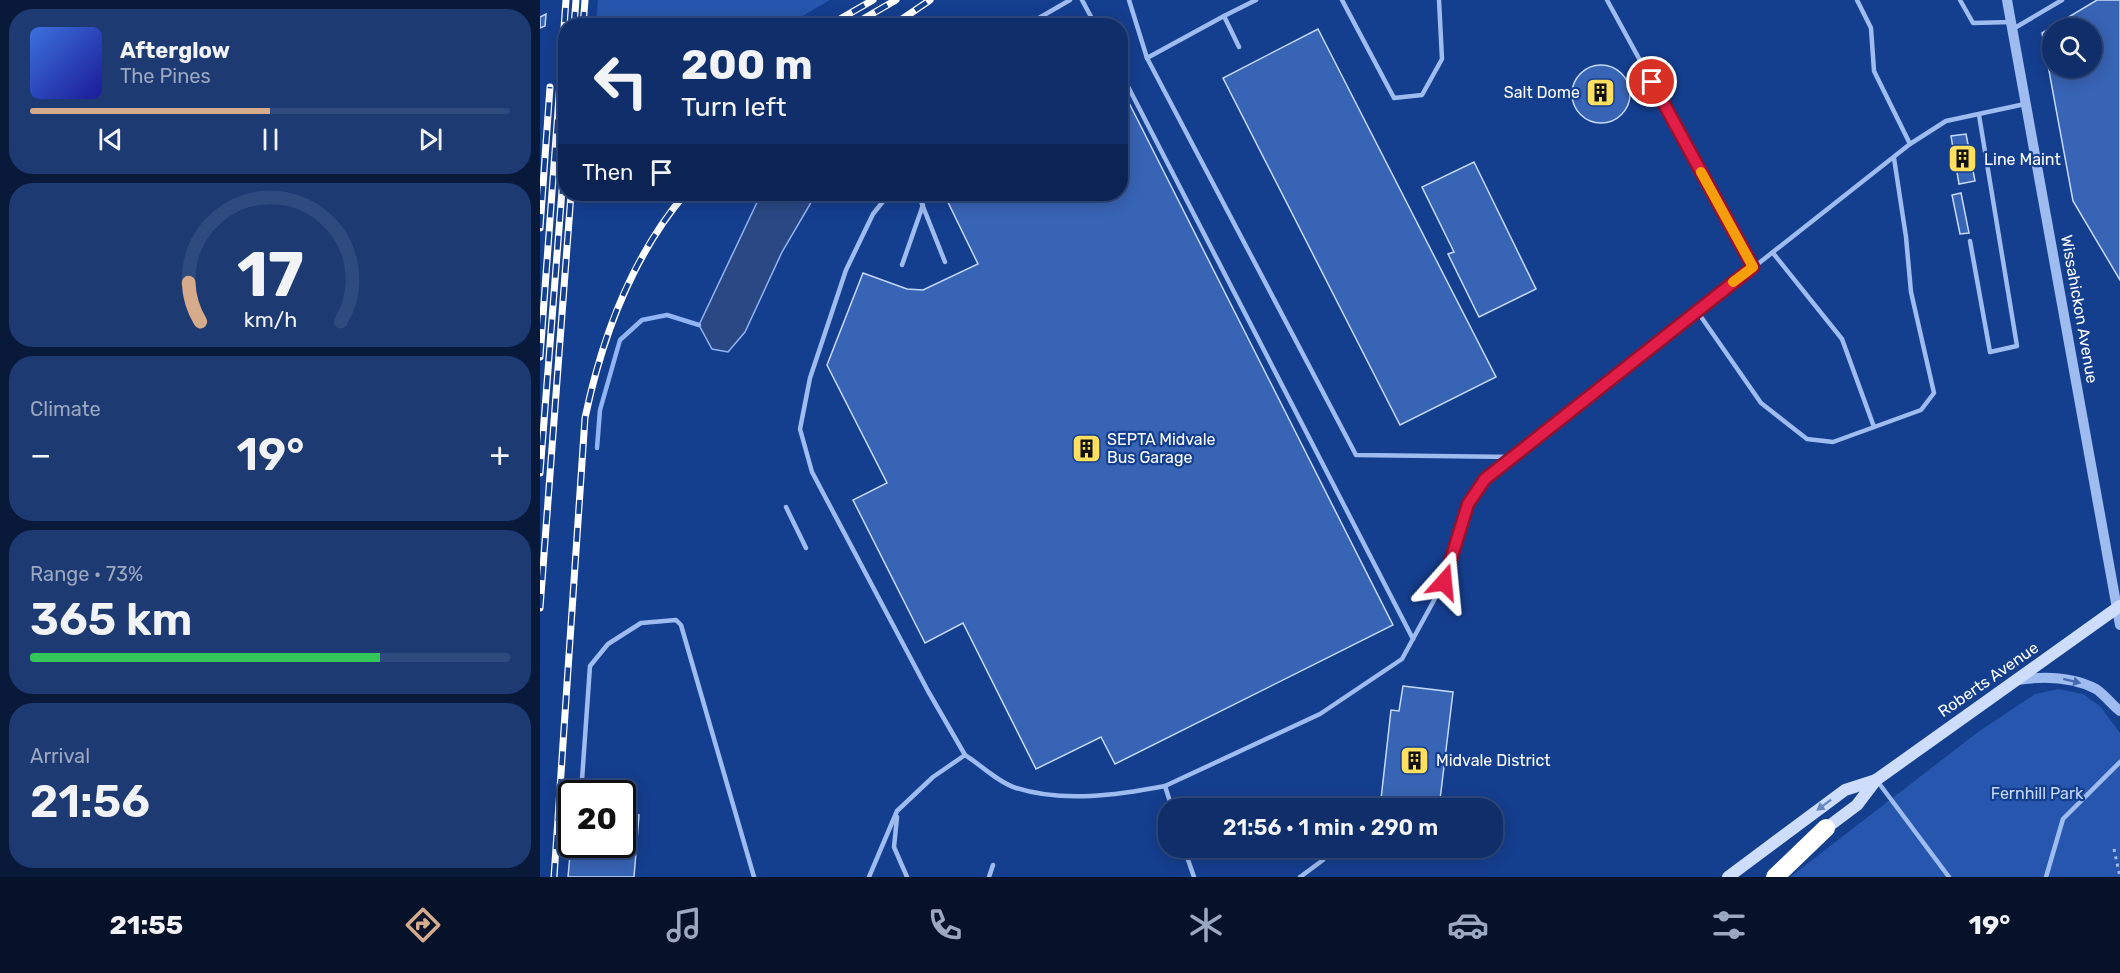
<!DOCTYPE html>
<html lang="en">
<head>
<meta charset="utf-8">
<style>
	body { margin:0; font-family:Rubik,sans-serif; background:#1d3a72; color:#f1f3f6; height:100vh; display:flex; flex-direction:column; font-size:22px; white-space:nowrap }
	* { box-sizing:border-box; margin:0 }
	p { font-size:20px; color:#9ba8c1 }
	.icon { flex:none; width:33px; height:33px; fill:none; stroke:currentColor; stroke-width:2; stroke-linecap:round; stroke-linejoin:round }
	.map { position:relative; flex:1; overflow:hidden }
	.sheet { display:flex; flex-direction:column; gap:9px; padding:9px; background:#08193a; width:540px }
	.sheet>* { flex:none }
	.guide { position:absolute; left:18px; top:18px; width:570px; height:183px; border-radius:24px; box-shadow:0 3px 15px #0003,0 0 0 2px #2f4a7e; background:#0f2e6a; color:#f1f3f6; overflow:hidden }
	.fabs { position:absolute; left:1502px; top:18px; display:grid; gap:12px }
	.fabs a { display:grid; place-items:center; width:60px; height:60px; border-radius:50%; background:#0f2e6a; box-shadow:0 3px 15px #0003,0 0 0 2px #2f4a7e; font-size:30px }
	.speed { position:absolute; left:18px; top:780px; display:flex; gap:12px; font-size:30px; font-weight:700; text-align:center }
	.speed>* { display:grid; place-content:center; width:78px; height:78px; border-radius:50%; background:#0f2e6a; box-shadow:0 3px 15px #0003,0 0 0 2px #2f4a7e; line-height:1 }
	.speed .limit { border:3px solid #111; border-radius:9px; background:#fff; color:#111 }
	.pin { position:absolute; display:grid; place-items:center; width:51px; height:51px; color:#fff; margin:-26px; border:3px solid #fff; border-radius:50%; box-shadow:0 2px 6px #0007 }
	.me { position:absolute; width:66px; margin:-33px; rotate:18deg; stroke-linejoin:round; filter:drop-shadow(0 0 4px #0008) }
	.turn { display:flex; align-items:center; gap:21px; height:126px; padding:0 24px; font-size:27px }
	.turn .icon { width:78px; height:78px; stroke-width:2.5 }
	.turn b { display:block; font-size:42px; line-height:51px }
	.then { display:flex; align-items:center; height:57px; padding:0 24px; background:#0003; gap:12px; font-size:22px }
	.big { font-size:45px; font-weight:600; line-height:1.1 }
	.sheet .tile { flex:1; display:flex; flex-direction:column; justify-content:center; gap:9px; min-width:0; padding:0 21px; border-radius:24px; background:#1d3a72 }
	.sheet .dial { align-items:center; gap:0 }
	.dial svg { height:156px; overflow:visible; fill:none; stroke:#2f4a7e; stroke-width:7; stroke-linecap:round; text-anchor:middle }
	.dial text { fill:#f1f3f6; stroke:none }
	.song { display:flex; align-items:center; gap:18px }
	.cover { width:72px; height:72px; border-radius:9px; background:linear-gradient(135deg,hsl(220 70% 55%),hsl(240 70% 35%)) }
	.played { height:6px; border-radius:3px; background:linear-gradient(90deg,#d6ab8b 50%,#2f4a7e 50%) }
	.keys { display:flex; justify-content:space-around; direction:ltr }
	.heat { display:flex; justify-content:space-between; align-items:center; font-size:33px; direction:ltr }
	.charge { height:9px; border-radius:4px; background:linear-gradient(90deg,#34c759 73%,#2f4a7e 0) }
	.trip { position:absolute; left:618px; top:798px; width:345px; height:60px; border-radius:24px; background:#0f2e6a; box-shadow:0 3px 15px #0003,0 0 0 2px #2f4a7e; font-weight:600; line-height:60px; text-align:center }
	.tabs { display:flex; height:96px; justify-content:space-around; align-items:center; background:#06122a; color:#9ba8c1 }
	.tabs .icon { width:42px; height:42px }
	.tabs .on { color:#d6ab8b }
	.tabs b { font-size:27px; color:#f1f3f6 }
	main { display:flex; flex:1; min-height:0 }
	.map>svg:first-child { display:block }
	.green { fill:#2656ad }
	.water { fill:#294884; stroke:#91b5f4; stroke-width:1.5 }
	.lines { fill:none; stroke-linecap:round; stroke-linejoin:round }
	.stream { stroke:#91b5f4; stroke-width:4.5 }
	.building { fill:#3864b5; stroke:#c6d9fc; stroke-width:1.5; fill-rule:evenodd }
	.path { stroke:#9fbcf0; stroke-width:3; stroke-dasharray:3 4.5; stroke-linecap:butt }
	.service { stroke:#9fbcf0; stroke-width:4.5 }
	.tertiary { stroke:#9fbcf0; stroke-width:10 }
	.secondary { stroke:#cdddfb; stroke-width:12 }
	.motorway { stroke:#fff; stroke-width:18 }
	.rail-casing { stroke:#fff; stroke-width:7 }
	.rail { stroke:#143e8e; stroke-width:4.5; stroke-dasharray:14; stroke-linecap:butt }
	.oneway { fill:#456ab0 }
	.oneway2 { fill:#6786bf }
	.route-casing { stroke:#92132f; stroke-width:15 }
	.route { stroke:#e11d48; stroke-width:10 }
	.slow { stroke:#f59e0b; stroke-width:10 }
	.labels { text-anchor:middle; stroke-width:4.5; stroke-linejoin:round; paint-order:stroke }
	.poi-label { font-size:16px; fill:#fff; stroke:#143e8e; text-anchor:start }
	.street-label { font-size:16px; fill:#fff; stroke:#143e8e }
	.park-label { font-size:16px; fill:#c6d9fc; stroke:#143e8e }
</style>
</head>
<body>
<main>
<section class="sheet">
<div class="tile">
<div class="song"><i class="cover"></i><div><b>Afterglow</b><p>The Pines</p></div></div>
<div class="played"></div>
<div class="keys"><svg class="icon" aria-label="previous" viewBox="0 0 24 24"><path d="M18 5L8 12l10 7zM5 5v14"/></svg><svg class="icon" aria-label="pause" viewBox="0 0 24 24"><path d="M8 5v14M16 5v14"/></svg><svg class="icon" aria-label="next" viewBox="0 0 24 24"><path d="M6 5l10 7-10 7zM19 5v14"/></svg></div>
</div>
<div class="tile dial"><svg viewBox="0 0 100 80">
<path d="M14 69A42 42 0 1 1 86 69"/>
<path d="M14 69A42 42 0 0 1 8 49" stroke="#d6ab8b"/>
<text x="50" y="56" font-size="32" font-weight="700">17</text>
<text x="50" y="72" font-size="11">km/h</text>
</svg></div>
<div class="tile"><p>Climate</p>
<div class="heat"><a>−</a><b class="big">19°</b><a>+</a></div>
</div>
<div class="tile"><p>Range · 73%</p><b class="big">365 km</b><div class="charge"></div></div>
<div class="tile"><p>Arrival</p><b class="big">21:56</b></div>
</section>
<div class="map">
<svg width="1580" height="877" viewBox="0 0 1580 877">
	<rect width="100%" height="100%" fill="#143e8e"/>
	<g class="green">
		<path d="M58 0H290L247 25H56Z"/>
		<path d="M1519 689 1543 694 1560 706 1580 733V877H1250L1438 732 1495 694Z"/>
	</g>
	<path class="water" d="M221 194H276L242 252 205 332 188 352 172 349 159 325Z"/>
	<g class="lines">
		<path class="stream" d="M57 448 60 410 80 340 102 320 127 315 159 325"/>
	</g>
	<g class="building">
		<path d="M1557 0H1580V280L1533 201 1502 33ZM1512 28H1551V68H1512Z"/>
		<path d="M6 14 5 26 0 28V17Z"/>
		<path d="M778 29 956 377 860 425 683 78Z"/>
		<circle cx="1061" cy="94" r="29"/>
		<path d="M580 85 853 625 575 764 561 737 496 769 423 623 385 643 313 500 347 483 287 365 323 273 367 289 383 290 438 264 404 194H580Z"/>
		<path d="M1426 134 1435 181 1419 184 1411 136Z"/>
		<path d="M934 162 996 289 939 317 908 254 914 252 882 187Z"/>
		<path d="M1421 193 1429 233 1420 234 1412 195Z"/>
		<path d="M863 686 913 692 899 808H840L851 710 859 711Z"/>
		<path d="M82 813 99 815 94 877H28L32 832V844H82Z"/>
	</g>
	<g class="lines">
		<path class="path" d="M1574 849 1580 877"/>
		<g class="service">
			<path d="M542 0 556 26"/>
			<path d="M589 0 607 58 684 16 699 47"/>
			<path d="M802 0 854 98 882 95 902 59 899 0"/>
			<path d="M1067 0 1213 267"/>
			<path d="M1317 0 1331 28 1334 71 1370 144"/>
			<path d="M1420 0 1433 23 1471 22"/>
			<path d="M684 16 716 0"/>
			<path d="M485 26 530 0"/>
			<path d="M1473 29 1522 0"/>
			<path d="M607 58 816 455 973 457"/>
			<path d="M580 71 873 639"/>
			<path d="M349 194 333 214 306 270 270 378 260 429 272 472 388 691 425 755"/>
			<path d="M378 194 405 262"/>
			<path d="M1430 241 1450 352 1477 346 1439 115"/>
			<path d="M1233 253 1302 339 1334 427"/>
			<path d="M362 265 383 205"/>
			<path d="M1157 311 1221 403 1267 439 1293 442 1381 410 1394 393 1371 292 1366 237 1354 158"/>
			<path d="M246 507 266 548"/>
			<path d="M1338 782 1409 877"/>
			<path d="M41 794 50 666 68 644 101 623 136 620 141 625 214 877"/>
			<path d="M632 808 625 786 780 714 862 659 904 582 928 504 945 479 1370 144 1406 121 1485 104"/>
			<path d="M357 817 354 847 367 877"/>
			<path d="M644 848 654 877"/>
			<path d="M329 877 357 811 393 777 425 755C441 765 459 783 476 788 523 803 578 795 625 786"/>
			<path d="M449 877 453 865"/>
			<path d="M760 877 783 860"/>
			<path d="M1506 877 1523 819 1580 762"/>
		</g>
		<g class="tertiary">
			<path d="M1467 0 1580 625"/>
			<path d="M1477 680C1504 676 1531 676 1556 689 1564 694 1572 705 1580 711"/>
		</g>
		<g class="secondary">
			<path d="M1281 832 1317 805 1336 780 1580 606"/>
			<path d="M1188 877 1305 790 1336 780"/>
		</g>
		<path class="motorway" d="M1235 877 1286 828"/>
		<defs>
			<g id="rail">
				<path d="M34 26 36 0"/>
				<path d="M43 26 45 0"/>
				<path d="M288 26 333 0"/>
				<path d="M311 26 356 0"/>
				<path d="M352 26 390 0"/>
				<path d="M0 228 10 87"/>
				<path d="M0 357 26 0"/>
				<path d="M0 473 26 139"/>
				<path d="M0 608 31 194"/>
				<path d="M14 877 45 418C62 337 91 258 145 194"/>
			</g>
		</defs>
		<use href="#rail" class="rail-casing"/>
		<use href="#rail" class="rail"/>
	</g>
	<defs><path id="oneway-solid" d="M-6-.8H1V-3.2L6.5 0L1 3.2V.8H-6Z" transform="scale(1.5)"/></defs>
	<use class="oneway" href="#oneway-solid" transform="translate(1532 681) rotate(14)"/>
	<use class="oneway2" href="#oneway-solid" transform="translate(1284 805) rotate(143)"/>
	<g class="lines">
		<defs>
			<path id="route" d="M904 582 928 504 945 479 1213 267 1112 82"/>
		</defs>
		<use href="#route" class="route-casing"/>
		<use href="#route" class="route"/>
		<path class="slow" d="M1161 172 1213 267 1193 282"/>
	</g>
	<defs>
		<symbol id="building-square" viewBox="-11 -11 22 22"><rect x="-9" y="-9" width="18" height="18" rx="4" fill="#ffe05e" stroke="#143e8e"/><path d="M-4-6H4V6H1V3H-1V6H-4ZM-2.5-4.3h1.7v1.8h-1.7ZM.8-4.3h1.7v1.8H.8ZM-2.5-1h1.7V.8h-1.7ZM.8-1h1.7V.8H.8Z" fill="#111"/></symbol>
	</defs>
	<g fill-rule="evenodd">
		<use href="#building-square" x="1044" y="76" width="33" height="33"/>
		<use href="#building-square" x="1406" y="142" width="33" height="33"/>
		<use href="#building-square" x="530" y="432" width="33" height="33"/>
		<use href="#building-square" x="858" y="744" width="33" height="33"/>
	</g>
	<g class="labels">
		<g class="poi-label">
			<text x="1040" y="98" text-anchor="end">Salt Dome</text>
			<text x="1444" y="165">Line Maint</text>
			<text x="567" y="445">SEPTA Midvale<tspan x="567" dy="18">Bus Garage</tspan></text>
			<text x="896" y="766">Midvale District</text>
		</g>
		<g class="street-label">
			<text transform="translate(1540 309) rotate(80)" y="6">Wissahickon Avenue</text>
			<text transform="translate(1448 679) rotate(-35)" y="6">Roberts Avenue</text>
		</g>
		<g class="park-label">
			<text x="1497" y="799">Fernhill Park</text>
		</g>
	</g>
</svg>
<div class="fabs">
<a><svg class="icon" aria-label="search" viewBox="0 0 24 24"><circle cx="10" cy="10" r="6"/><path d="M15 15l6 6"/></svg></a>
</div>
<div class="speed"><div class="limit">20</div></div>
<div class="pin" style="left:1112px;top:82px;background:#d93025"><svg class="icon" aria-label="arrive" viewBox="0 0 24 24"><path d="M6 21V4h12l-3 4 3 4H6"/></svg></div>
<svg class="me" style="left:904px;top:582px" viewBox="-20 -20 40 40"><path d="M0-17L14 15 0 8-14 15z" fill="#e11d48" stroke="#fff" stroke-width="4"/></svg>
<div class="trip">21:56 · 1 min · 290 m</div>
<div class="guide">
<div class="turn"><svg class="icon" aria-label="left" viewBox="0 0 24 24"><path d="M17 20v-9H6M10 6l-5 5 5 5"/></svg><div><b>200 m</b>Turn left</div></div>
<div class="then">Then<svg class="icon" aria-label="arrive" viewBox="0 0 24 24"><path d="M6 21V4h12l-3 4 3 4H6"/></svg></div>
</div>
</div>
</main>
<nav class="tabs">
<b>21:55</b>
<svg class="icon on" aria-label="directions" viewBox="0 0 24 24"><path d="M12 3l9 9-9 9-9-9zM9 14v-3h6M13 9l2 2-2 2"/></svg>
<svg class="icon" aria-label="music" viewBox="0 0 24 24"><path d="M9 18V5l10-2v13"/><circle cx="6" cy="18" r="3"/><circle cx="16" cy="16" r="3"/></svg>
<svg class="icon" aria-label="phone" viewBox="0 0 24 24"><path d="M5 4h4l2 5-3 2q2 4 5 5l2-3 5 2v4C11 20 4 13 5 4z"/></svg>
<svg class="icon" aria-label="climate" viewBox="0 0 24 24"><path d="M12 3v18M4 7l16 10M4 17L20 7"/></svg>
<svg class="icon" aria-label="car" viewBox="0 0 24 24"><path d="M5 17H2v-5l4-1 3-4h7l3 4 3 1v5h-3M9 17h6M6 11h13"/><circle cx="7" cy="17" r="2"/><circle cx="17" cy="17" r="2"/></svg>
<svg class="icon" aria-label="filters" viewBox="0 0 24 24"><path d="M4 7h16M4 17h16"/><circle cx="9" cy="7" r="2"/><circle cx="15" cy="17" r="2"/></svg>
<b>19°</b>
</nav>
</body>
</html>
